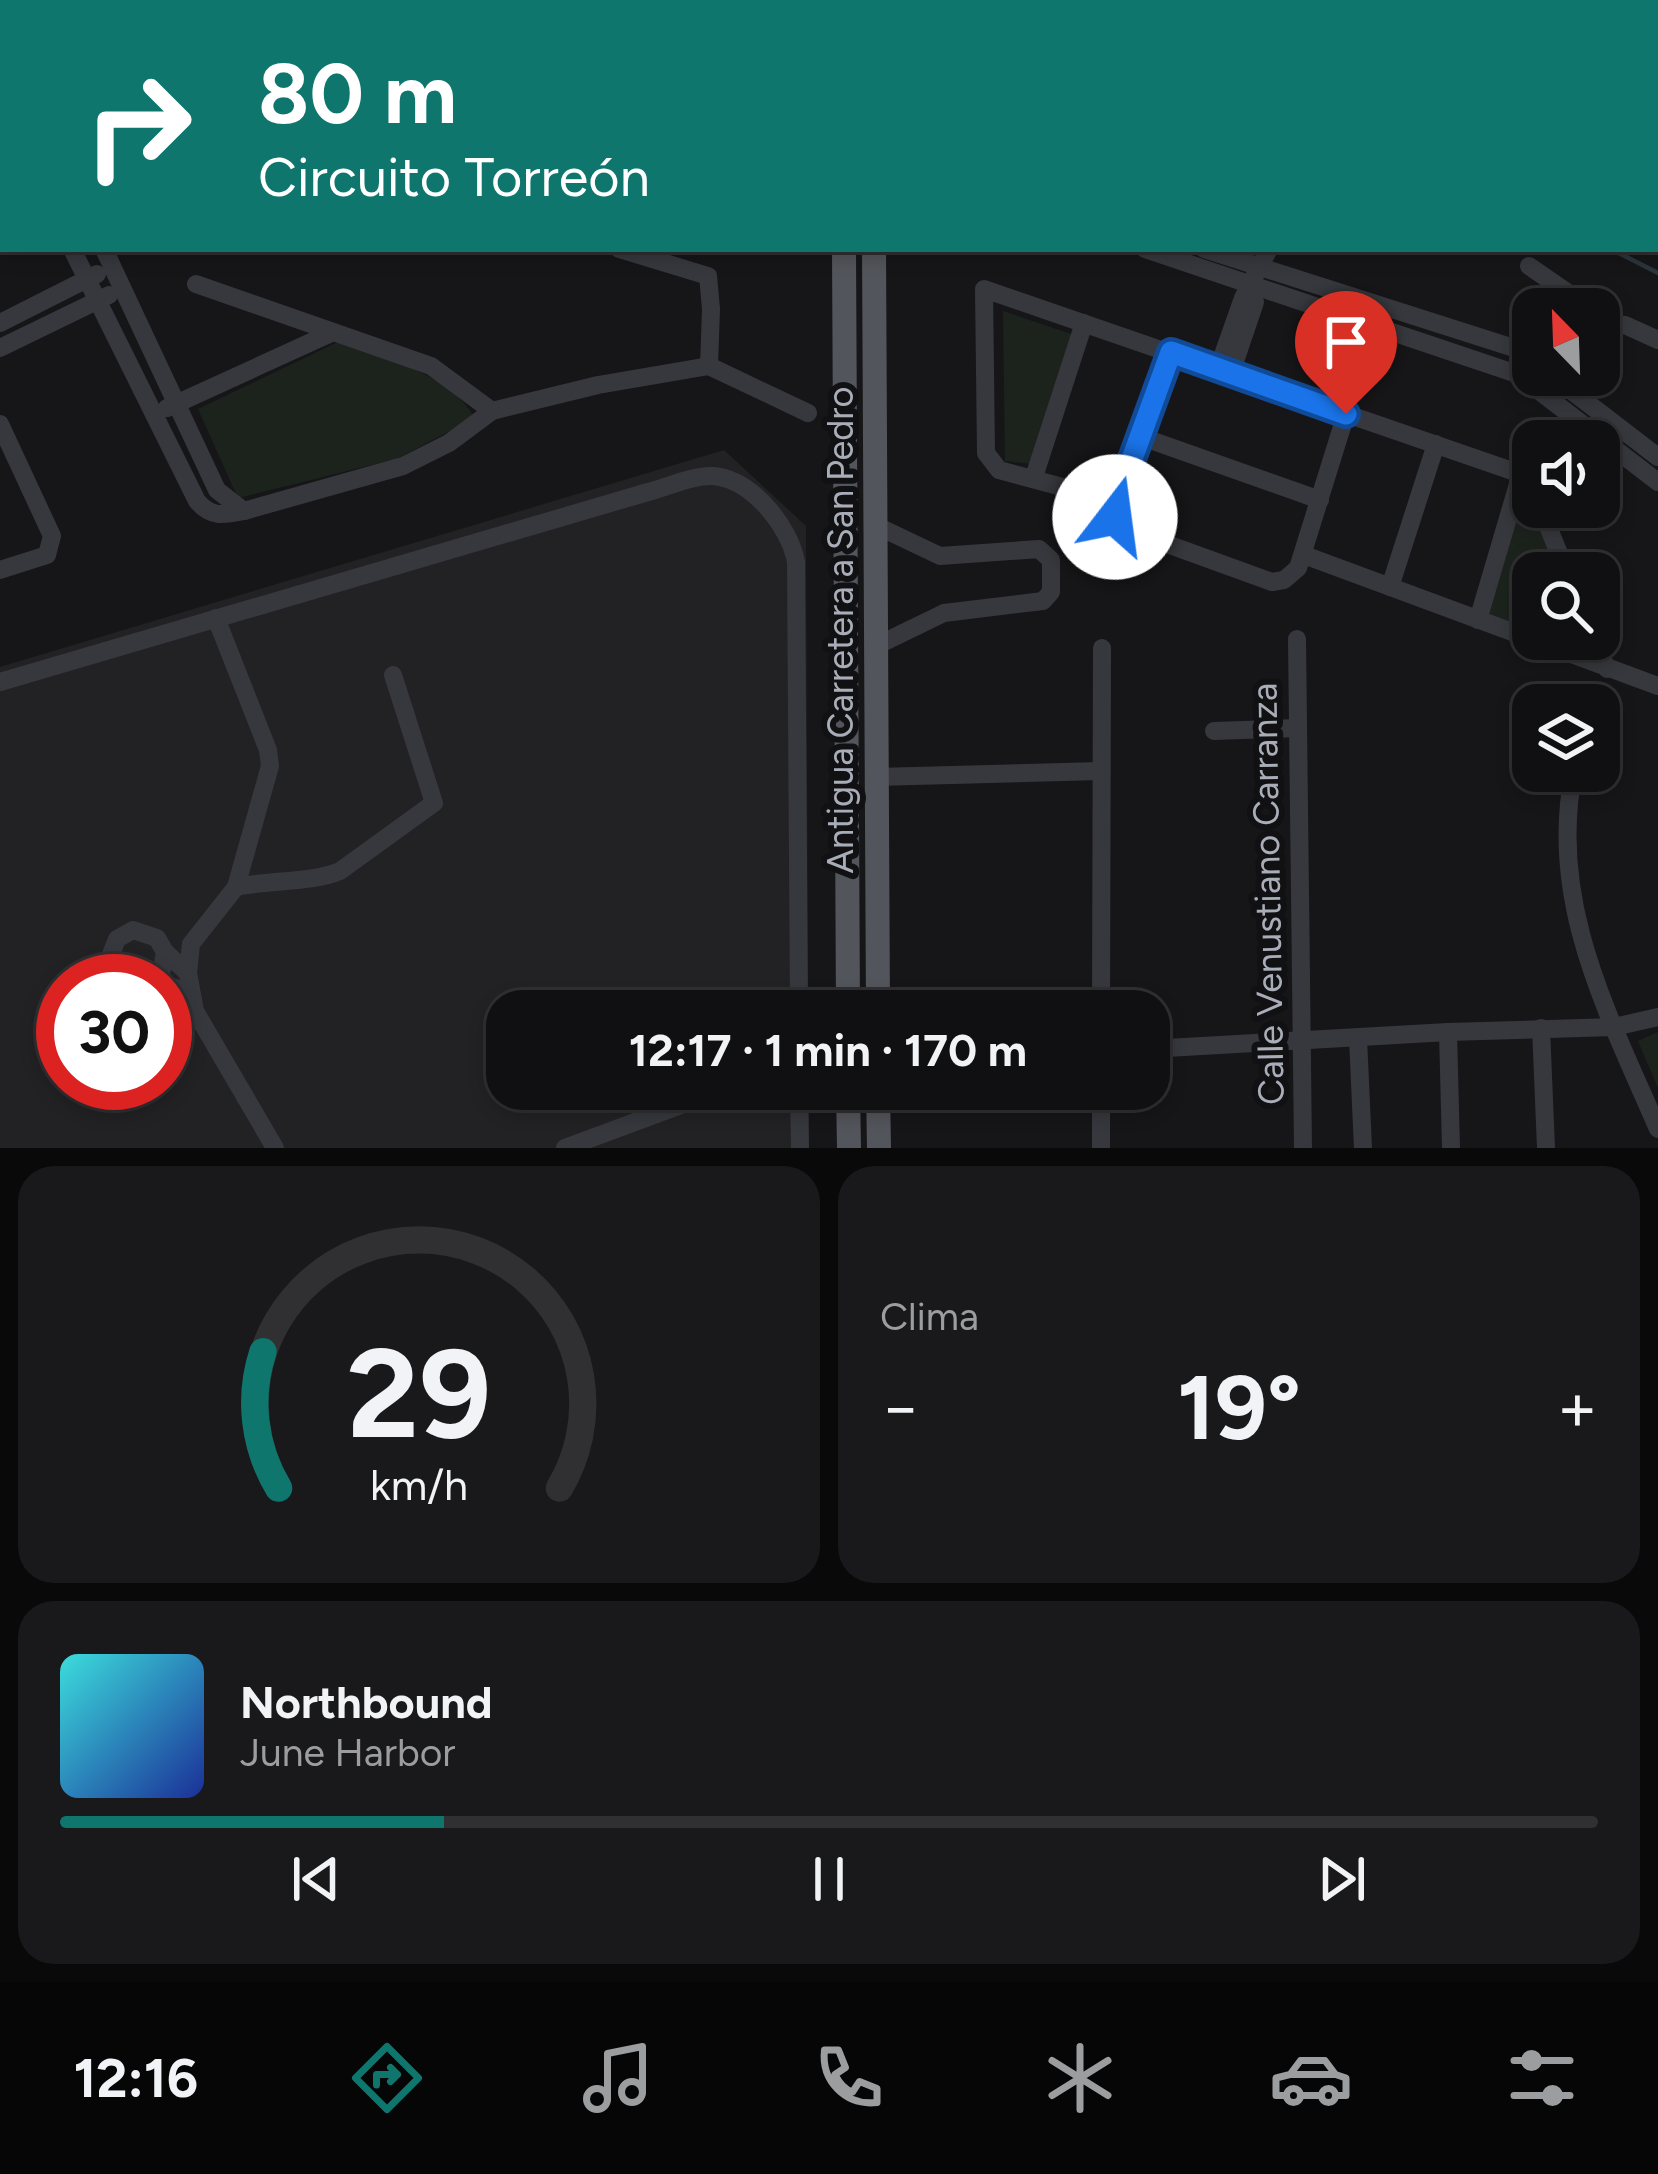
<!DOCTYPE html>
<html lang="es">
<head>
<meta charset="utf-8">
<style>
	body { margin:0; font-family:Figtree,sans-serif; background:#19191b; color:#f1f3f6; height:100vh; display:flex; flex-direction:column; font-size:45px; white-space:nowrap }
	* { box-sizing:border-box; margin:0 }
	p { font-size:39px; color:#9c9d9f }
	.icon { flex:none; width:66px; height:66px; fill:none; stroke:currentColor; stroke-width:2; stroke-linecap:round; stroke-linejoin:round }
	.map { position:relative; height:1148px; overflow:hidden }
	.drawer { display:flex; flex-direction:column; gap:18px; padding:18px; background:#09090a; flex:1 }
	.drawer>* { flex:none }
	.guide { position:absolute; left:0px; top:0px; width:1659px; height:252px; box-shadow:0 6px 18px #0003,0 0 0 3px #303032; background:#0f766e; color:#fff; overflow:hidden }
	.needle { width:78px; rotate:337deg }
	.fabs { position:absolute; left:1512px; top:288px; display:grid; gap:24px }
	.fabs a { display:grid; place-items:center; width:108px; height:108px; border-radius:24px; background:#101012; box-shadow:0 6px 18px #0003,0 0 0 3px #303032; font-size:60px }
	.speed { position:absolute; left:36px; top:954px; display:flex; gap:24px; font-size:60px; font-weight:700; text-align:center }
	.speed>* { display:grid; place-content:center; width:156px; height:156px; border-radius:50%; background:#101012; box-shadow:0 6px 18px #0003,0 0 0 3px #303032; line-height:1 }
	.speed .limit { border:18px solid #d22; background:#fff; color:#111 }
	.pin { position:absolute; display:grid; place-items:center; width:102px; height:102px; color:#fff; margin:-123px -51px; border-radius:50% 50% 50% 0; rotate:-45deg; box-shadow:0 0 12px #0007 }
	.pin .icon { rotate:45deg }
	.me { position:absolute; width:132px; margin:-66px; rotate:15deg; stroke-linejoin:round; filter:drop-shadow(0 0 9px #0008) }
	.turn { display:flex; align-items:center; gap:42px; height:252px; padding:0 60px; font-size:54px }
	.turn .icon { width:156px; height:156px; stroke-width:2.5 }
	.turn b { display:block; font-size:84px; line-height:102px }
	.big { font-size:90px; font-weight:700; line-height:1.1 }
	.drawer .card { flex:1; display:flex; flex-direction:column; justify-content:center; gap:18px; min-width:0; padding:0 42px; border-radius:36px; background:#19191b }
	.drawer .dial { align-items:center; gap:0 }
	.dial svg { height:312px; overflow:visible; fill:none; stroke:#303032; stroke-width:7; stroke-linecap:round; text-anchor:middle }
	.dial text { fill:#f1f3f6; stroke:none }
	.song { display:flex; align-items:center; gap:36px }
	.cover { width:144px; height:144px; border-radius:18px; background:linear-gradient(135deg,hsl(180 70% 55%),hsl(230 70% 35%)) }
	.played { height:12px; border-radius:6px; background:linear-gradient(90deg,#0f766e 25%,#303032 25%) }
	.keys { display:flex; justify-content:space-around; direction:ltr }
	.heat { display:flex; justify-content:space-between; align-items:center; font-size:66px; direction:ltr }
	.drawer .tiles { flex:1; display:grid; gap:18px; grid-template-columns:1fr 1fr }
	.card:last-child { grid-column:span 2 }
	.trip { position:absolute; left:486px; top:990px; width:684px; height:120px; border-radius:36px; background:#101012; box-shadow:0 6px 18px #0003,0 0 0 3px #303032; font-weight:700; line-height:120px; text-align:center }
	.dock { display:flex; height:192px; justify-content:space-around; align-items:center; background:#060607; color:#9c9d9f }
	.dock .icon { width:84px; height:84px }
	.dock .on { color:#0f766e }
	.dock b { font-size:54px; color:#f1f3f6 }
	.map>svg:first-child { display:block }
	.built { fill:#222225; fill-rule:evenodd }
	.green { fill:#1c231d }
	.lines { fill:none; stroke-linecap:round; stroke-linejoin:round }
	.stream { stroke:#2c353c; stroke-width:4.5 }
	.minor { stroke:#37383d; stroke-width:18 }
	.major { stroke:#53555c; stroke-width:24 }
	.route-casing { stroke:#114b97; stroke-width:30 }
	.route { stroke:#1a73e8; stroke-width:21 }
	.labels { text-anchor:middle; stroke-width:12; stroke-linejoin:round; paint-order:stroke }
	.street-label { font-size:36px; fill:#a8adb8; stroke:#111113 }
</style>
</head>
<body>
<div class="map">
<svg width="1658" height="1148" viewBox="0 0 1658 1148">
	<rect width="100%" height="100%" fill="#161618"/>
	<path class="built" d="M724 450 806 526 808 1011H507V1089H809V1148H0V667ZM63 981H165V1083H63Z"/>
	<g class="green">
		<path d="M1003 311 1077 336 1032 464 1005 461Z"/>
		<path d="M338 342C386 360 448 372 475 418L396 459 238 498 198 409Z"/>
		<path d="M1519 498 1530 505 1557 573H1533V632L1487 615Z"/>
		<path d="M1658 1032V1088L1638 1041Z"/>
	</g>
	<g class="lines">
		<g class="stream">
			<path d="M1210 0 1215 3"/>
			<path d="M1611 249 1658 273"/>
		</g>
		<g class="minor">
			<path d="M177 0 180 3"/>
			<path d="M261 0 270 3"/>
			<path d="M343 0 351 3"/>
			<path d="M652 0 658 3"/>
			<path d="M770 3 771 0"/>
			<path d="M1656 32 1658 31"/>
			<path d="M0 38 3 44"/>
			<path d="M1656 65 1658 63"/>
			<path d="M0 99 3 105"/>
			<path d="M1656 118 1658 116"/>
			<path d="M1656 169 1658 167"/>
			<path d="M1656 203 1658 204"/>
			<path d="M72 249 197 501C211 518 224 515 244 511L403 466 449 443 492 411 598 385 709 366 808 413"/>
			<path d="M104 249 217 490 244 511"/>
			<path d="M619 249 708 276 711 309 709 366"/>
			<path d="M1145 249 1517 374 1658 482"/>
			<path d="M1204 249 1517 349 1533 361"/>
			<path d="M1529 266 1591 309"/>
			<path d="M196 284 431 366 492 411"/>
			<path d="M0 323 97 274"/>
			<path d="M1599 328 1625 325 1658 340"/>
			<path d="M0 348 109 295"/>
			<path d="M1218 369 1243 298 1269 249"/>
			<path d="M1231 373 1255 302 1252 289"/>
			<path d="M1551 375 1658 457"/>
			<path d="M167 408 331 333"/>
			<path d="M1346 414 1298 568 1284 580 1272 582 1123 528 1113 511 1092 495 999 470 986 453 984 289 1521 474 1533 492"/>
			<path d="M0 424 52 536 47 555 0 570"/>
			<path d="M1139 436 1320 500"/>
			<path d="M1034 477 1084 323"/>
			<path d="M1540 507 1567 573"/>
			<path d="M1113 511 1170 352"/>
			<path d="M875 525 940 556 1039 549 1051 560V592L1043 601 944 613 876 646"/>
			<path d="M1304 555 1658 686"/>
			<path d="M1390 587 1436 444"/>
			<path d="M216 618 268 750 270 766 236 887 191 944 188 973 195 1011 275 1148"/>
			<path d="M1478 620 1521 474"/>
			<path d="M1297 639 1303 1148"/>
			<path d="M1594 639 1607 669"/>
			<path d="M0 682 648 492C668 487 693 475 713 476 752 479 790 527 796 562L799 1011"/>
			<path d="M1214 731 1298 728"/>
			<path d="M1574 771C1547 901 1608 1013 1658 1129"/>
			<path d="M876 777 1100 771"/>
			<path d="M236 887C268 880 312 883 340 871L434 803 393 675"/>
			<path d="M125 981 116 974 110 957 117 939 133 930 157 938 165 952 188 973"/>
			<path d="M151 981 162 969 165 952"/>
			<path d="M165 985 179 989 193 1006"/>
			<path d="M1101 1011 1102 648"/>
			<path d="M1541 1028 1546 1148"/>
			<path d="M1448 1032 1451 1148"/>
			<path d="M1358 1038 1363 1148"/>
			<path d="M1149 1049 1448 1032 1614 1027 1658 1017"/>
			<path d="M799 1089 800 1148"/>
			<path d="M1101 1089V1148"/>
			<path d="M565 1148 724 1089"/>
		</g>
		<g class="major">
			<path d="M843 0V3"/>
			<path d="M872 0V3"/>
			<path d="M844 249 848 1011"/>
			<path d="M874 249 878 1011"/>
			<path d="M848 1089 849 1148"/>
			<path d="M878 1089 879 1148"/>
		</g>
	</g>
	<g class="lines">
		<defs>
			<path id="route" d="M1115 517 1113 511 1171 352 1346 414"/>
		</defs>
		<use href="#route" class="route-casing"/>
		<use href="#route" class="route"/>
	</g>
	<g class="labels">
		<g class="street-label">
			<text transform="translate(840 630) rotate(-90)" y="13">Antigua Carretera a San Pedro</text>
			<text transform="translate(1267 894) rotate(-91)" y="13">Calle Venustiano Carranza</text>
		</g>
	</g>
</svg>
<div class="fabs">
<a><svg class="needle" viewBox="-14 -14 28 28"><path d="M0-13l5 13h-10z" fill="#e53935"/><path d="M0 13l5-13h-10z" fill="#9c9d9f"/></svg></a>
<a><svg class="icon" aria-label="sound" viewBox="0 0 24 24"><path d="M4 9h4l5-4v14l-5-4H4zM17 9q2 3 0 6"/></svg></a>
<a><svg class="icon" aria-label="search" viewBox="0 0 24 24"><circle cx="10" cy="10" r="6"/><path d="M15 15l6 6"/></svg></a>
<a><svg class="icon" aria-label="layers" viewBox="0 0 24 24"><path d="M12 4l9 5-9 5-9-5zM3 14l9 5 9-5"/></svg></a>
</div>
<div class="speed"><div class="limit">30</div></div>
<div class="pin" style="left:1346px;top:414px;background:#d93025"><svg class="icon" aria-label="arrive" viewBox="0 0 24 24"><path d="M6 21V4h12l-3 4 3 4H6"/></svg></div>
<svg class="me" style="left:1115px;top:517px" viewBox="-20 -20 40 40"><circle r="19" fill="#fff"/><path d="M0-13L10 11 0 6-10 11z" fill="#1a73e8"/></svg>
<div class="trip">12:17 · 1 min · 170 m</div>
<div class="guide">
<div class="turn"><svg class="icon" aria-label="right" viewBox="0 0 24 24"><path d="M7 20v-9h11M14 6l5 5-5 5"/></svg><div><b>80 m</b>Circuito Torreón</div></div>
</div>
</div>
<section class="drawer">
<div class="tiles">
<div class="card dial"><svg viewBox="0 0 100 80">
<path d="M14 69A42 42 0 1 1 86 69"/>
<path d="M14 69A42 42 0 0 1 10 34" stroke="#0f766e"/>
<text x="50" y="56" font-size="32" font-weight="700">29</text>
<text x="50" y="72" font-size="11">km/h</text>
</svg></div>
<div class="card"><p>Clima</p>
<div class="heat"><a>−</a><b class="big">19°</b><a>+</a></div>
</div>
<div class="card">
<div class="song"><i class="cover"></i><div><b>Northbound</b><p>June Harbor</p></div></div>
<div class="played"></div>
<div class="keys"><svg class="icon" aria-label="previous" viewBox="0 0 24 24"><path d="M18 5L8 12l10 7zM5 5v14"/></svg><svg class="icon" aria-label="pause" viewBox="0 0 24 24"><path d="M8 5v14M16 5v14"/></svg><svg class="icon" aria-label="next" viewBox="0 0 24 24"><path d="M6 5l10 7-10 7zM19 5v14"/></svg></div>
</div>
</div>
</section>
<nav class="dock">
<b>12:16</b>
<svg class="icon on" aria-label="directions" viewBox="0 0 24 24"><path d="M12 3l9 9-9 9-9-9zM9 14v-3h6M13 9l2 2-2 2"/></svg>
<svg class="icon" aria-label="music" viewBox="0 0 24 24"><path d="M9 18V5l10-2v13"/><circle cx="6" cy="18" r="3"/><circle cx="16" cy="16" r="3"/></svg>
<svg class="icon" aria-label="phone" viewBox="0 0 24 24"><path d="M5 4h4l2 5-3 2q2 4 5 5l2-3 5 2v4C11 20 4 13 5 4z"/></svg>
<svg class="icon" aria-label="climate" viewBox="0 0 24 24"><path d="M12 3v18M4 7l16 10M4 17L20 7"/></svg>
<svg class="icon" aria-label="car" viewBox="0 0 24 24"><path d="M5 17H2v-5l4-1 3-4h7l3 4 3 1v5h-3M9 17h6M6 11h13"/><circle cx="7" cy="17" r="2"/><circle cx="17" cy="17" r="2"/></svg>
<svg class="icon" aria-label="filters" viewBox="0 0 24 24"><path d="M4 7h16M4 17h16"/><circle cx="9" cy="7" r="2"/><circle cx="15" cy="17" r="2"/></svg>
</nav>
</body>
</html>
